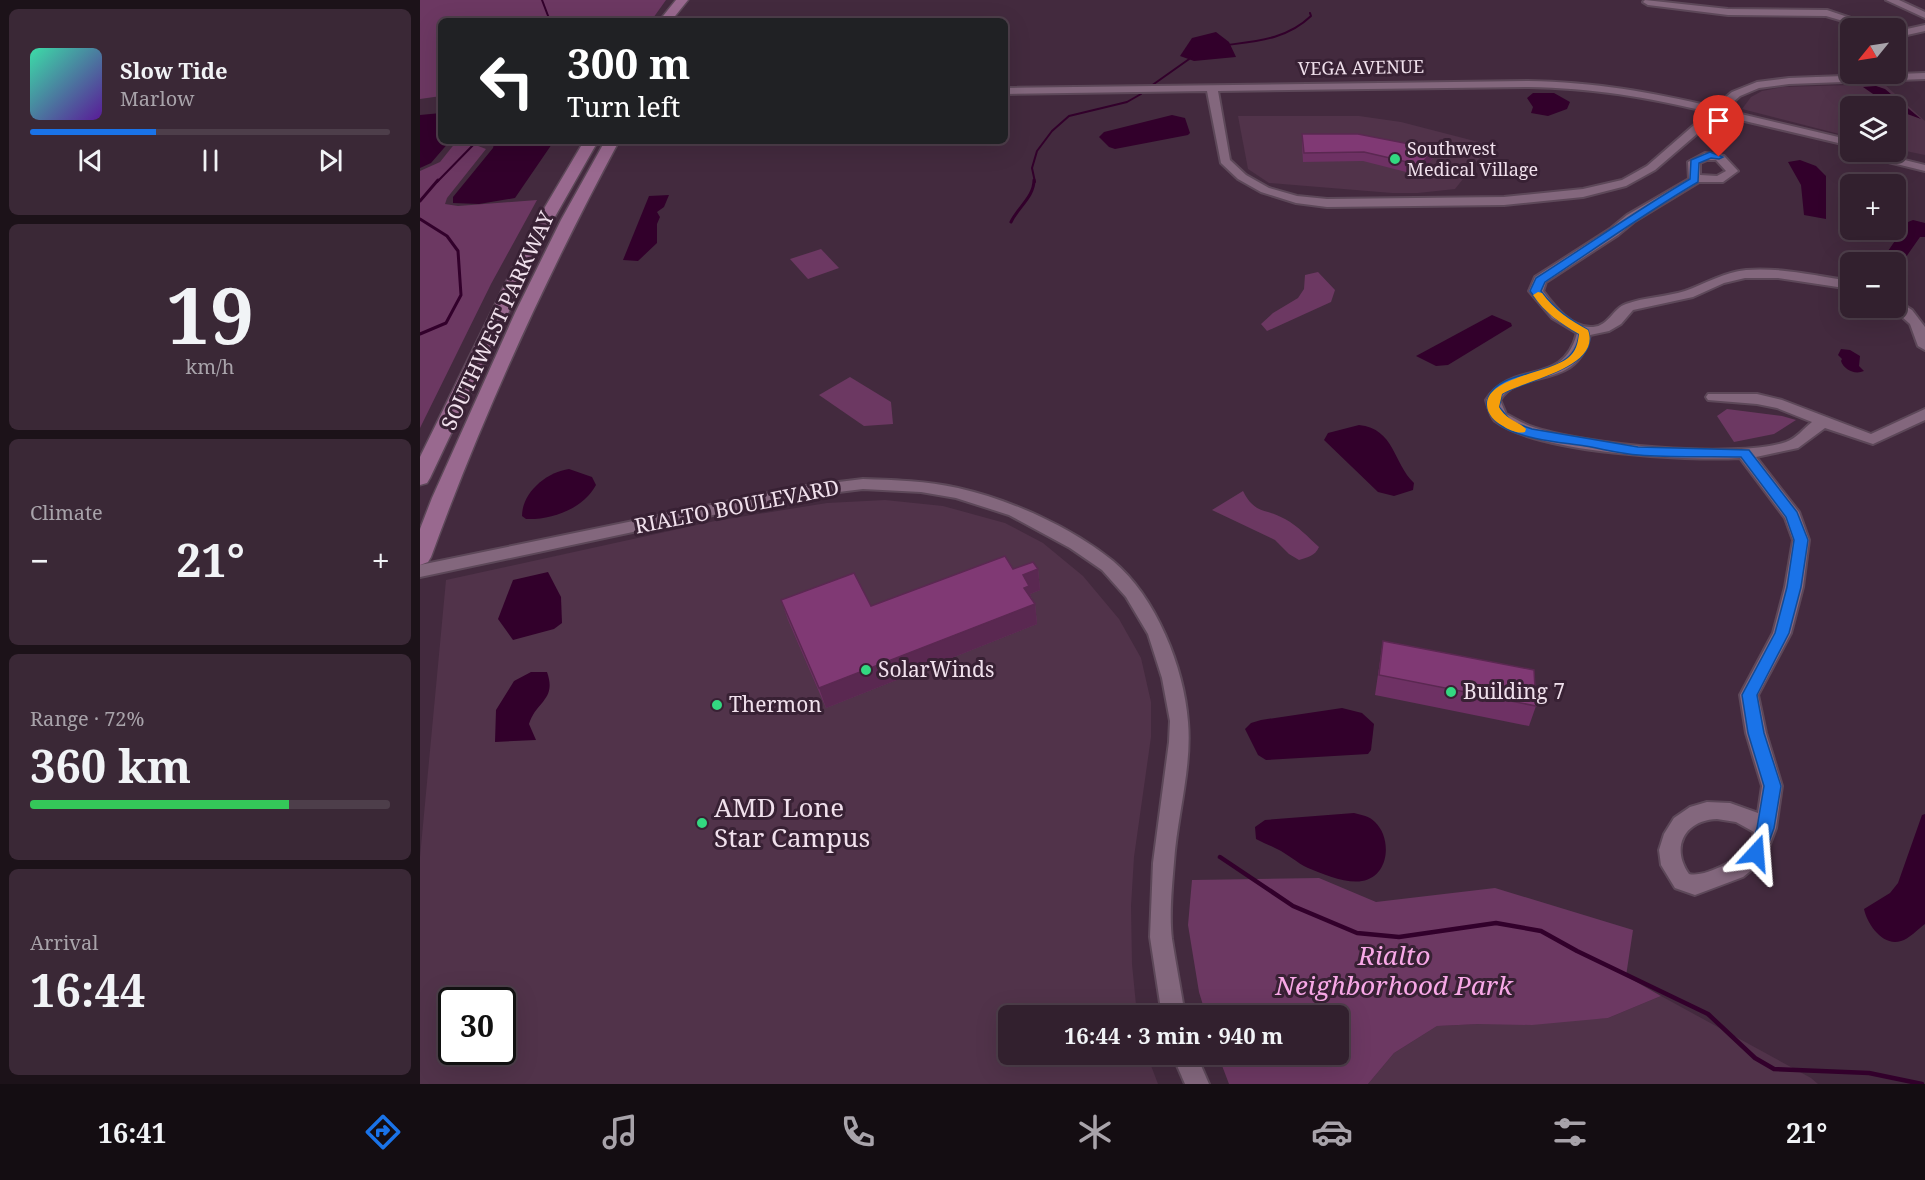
<!DOCTYPE html>
<html lang="en">
<head>
<meta charset="utf-8">
<style>
	body { margin:0; font-family:"Noto Serif",serif; background:#3a2836; color:#f1f3f6; height:100vh; display:flex; flex-direction:column; font-size:22px; white-space:nowrap }
	* { box-sizing:border-box; margin:0 }
	p { font-size:20px; color:#a8a3aa }
	.icon { flex:none; width:33px; height:33px; fill:none; stroke:currentColor; stroke-width:2; stroke-linecap:round; stroke-linejoin:round }
	.map { position:relative; flex:1; overflow:hidden }
	.drawer { display:flex; flex-direction:column; gap:9px; padding:9px; background:#1c1219; width:420px }
	.drawer>* { flex:none }
	.guide { position:absolute; left:18px; top:18px; width:570px; height:126px; border-radius:9px; box-shadow:0 6px 24px #0002,0 0 0 2px #4d3e4a; background:#202124; color:#fff; overflow:hidden }
	.needle { width:39px; rotate:240deg }
	.tools { position:absolute; left:1420px; top:18px; display:grid; gap:12px }
	.tools a { display:grid; place-items:center; width:66px; height:66px; border-radius:9px; background:#32202e; box-shadow:0 6px 24px #0002,0 0 0 2px #4d3e4a; font-size:30px }
	.speed { position:absolute; left:18px; top:987px; display:flex; gap:12px; font-size:30px; font-weight:700; text-align:center }
	.speed>* { display:grid; place-content:center; width:78px; height:78px; border-radius:50%; background:#32202e; box-shadow:0 6px 24px #0002,0 0 0 2px #4d3e4a; line-height:1 }
	.speed .limit { border:3px solid #111; border-radius:9px; background:#fff; color:#111 }
	.pin { position:absolute; display:grid; place-items:center; width:51px; height:51px; color:#fff; margin:-62px -26px; border-radius:50% 50% 50% 0; rotate:-45deg; box-shadow:0 0 6px #0007 }
	.pin .icon { rotate:45deg }
	.me { position:absolute; width:66px; margin:-33px; rotate:19deg; stroke-linejoin:round; filter:drop-shadow(0 0 4px #0008) }
	.turn { display:flex; align-items:center; gap:21px; height:126px; padding:0 30px; font-size:27px }
	.turn .icon { width:78px; height:78px; stroke-width:2.5 }
	.turn b { display:block; font-size:42px; line-height:51px }
	.big { font-size:45px; font-weight:700; line-height:1.1 }
	.drawer .widget { flex:1; display:flex; flex-direction:column; justify-content:center; gap:9px; min-width:0; padding:0 21px; border-radius:9px; background:#3a2836 }
	.drawer .dial { align-items:center; gap:0 }
	.dial b { font-size:78px; line-height:1 }
	.song { display:flex; align-items:center; gap:18px }
	.cover { width:72px; height:72px; border-radius:9px; background:linear-gradient(135deg,hsl(160 70% 55%),hsl(270 70% 35%)) }
	.played { height:6px; border-radius:3px; background:linear-gradient(90deg,#1a73e8 35%,#4d3e4a 35%) }
	.keys { display:flex; justify-content:space-around; direction:ltr }
	.heat { display:flex; justify-content:space-between; align-items:center; font-size:33px; direction:ltr }
	.charge { height:9px; border-radius:4px; background:linear-gradient(90deg,#34c759 72%,#4d3e4a 0) }
	.trip { position:absolute; left:578px; top:1005px; width:351px; height:60px; border-radius:9px; background:#32202e; box-shadow:0 6px 24px #0002,0 0 0 2px #4d3e4a; font-weight:700; line-height:60px; text-align:center }
	.tab-bar { display:flex; height:96px; justify-content:space-around; align-items:center; background:#140d12; color:#a8a3aa }
	.tab-bar .icon { width:42px; height:42px }
	.tab-bar .on { color:#1a73e8 }
	.tab-bar b { font-size:27px; color:#f1f3f6 }
	main { display:flex; flex:1; min-height:0 }
	.map>svg:first-child { display:block }
	.built { fill:#51334a; fill-rule:evenodd }
	.green { fill:#6c3862 }
	.water { fill:#32002b }
	.lines { fill:none; stroke-linecap:round; stroke-linejoin:round }
	.stream-far2 { stroke:#32002b; stroke-width:2 }
	.stream-far1 { stroke:#32002b; stroke-width:3 }
	.stream { stroke:#32002b; stroke-width:4.5 }
	.minor-casing { stroke:#5d4859; stroke-width:4 }
	.major-casing { stroke:#5d4859; stroke-width:3 }
	.minor { fill:#83677d; fill-rule:evenodd }
	.major { fill:#99698f; fill-rule:evenodd }
	.wall { fill:#6e3164 }
	.shaded-wall { fill:#5a2851 }
	.building { fill:#803974; stroke:#5a2851; stroke-width:1.5 }
	.route { fill:#1a73e8; stroke:#114b97; stroke-width:1.5 }
	.slow { fill:#f59e0b }
	.poi-dot { fill:#33d881; stroke:#382134; stroke-width:2 }
	.labels { text-anchor:middle; stroke-width:6; stroke-linejoin:round; paint-order:stroke }
	.far-street-label { font-size:18px; fill:#f0e0ec; stroke:#382134 }
	.far-poi-label { font-size:18px; fill:#f0e0ec; stroke:#382134; text-anchor:start }
	.street-label { font-size:21px; fill:#f0e0ec; stroke:#382134 }
	.poi-label { font-size:21px; fill:#f0e0ec; stroke:#382134; text-anchor:start }
	.near-poi-label { font-size:26px; fill:#f0e0ec; stroke:#382134; text-anchor:start }
	.near-park-label { font-size:26px; font-style:italic; fill:#f8a8e7; stroke:#382134 }
</style>
</head>
<body>
<main>
<section class="drawer">
<div class="widget">
<div class="song"><i class="cover"></i><div><b>Slow Tide</b><p>Marlow</p></div></div>
<div class="played"></div>
<div class="keys"><svg class="icon" aria-label="previous" viewBox="0 0 24 24"><path d="M18 5L8 12l10 7zM5 5v14"/></svg><svg class="icon" aria-label="pause" viewBox="0 0 24 24"><path d="M8 5v14M16 5v14"/></svg><svg class="icon" aria-label="next" viewBox="0 0 24 24"><path d="M6 5l10 7-10 7zM19 5v14"/></svg></div>
</div>
<div class="widget dial"><b>19</b><p>km/h</p></div>
<div class="widget"><p>Climate</p>
<div class="heat"><a>−</a><b class="big">21°</b><a>+</a></div>
</div>
<div class="widget"><p>Range · 72%</p><b class="big">360 km</b><div class="charge"></div></div>
<div class="widget"><p>Arrival</p><b class="big">16:44</b></div>
</section>
<div class="map">
<svg width="1505" height="1084" viewBox="0 0 1505 1084">
	<rect width="100%" height="100%" fill="#432a3e"/>
	<g class="built">
		<path d="M1464 84 1505 121V155L1476 149V106H1431V137L1322 109 1331 97 1342 91 1362 87Z"/>
		<path d="M818 116H939L981 122 1070 145 1035 189 998 193H972L849 183 828 169Z"/>
		<path d="M465 500 523 506 585 523 623 543 663 576 699 619 721 658 731 702V737L714 857 711 906 712 964 717 1015 588 1016V1054L727 1055 738 1084H0V857L26 580 295 521 407 503ZM32 1000H82V1052H32Z"/>
		<path d="M1241 996 1391 1078 1398 1084H948L974 1053 1017 1026 1188 1018Z"/>
	</g>
	<g class="green">
		<path d="M0 0H246L231 21H21V96L0 99Z"/>
		<path d="M45 141 66 149 27 198 25 204 38 206 117 200 71 284 0 428V171L20 162 36 142Z"/>
		<path d="M401 249 419 268 388 279 370 259Z"/>
		<path d="M898 272 915 290 911 302 847 331 841 324 853 313 878 298 884 289 885 275Z"/>
		<path d="M430 377 471 402 473 424 444 426 399 395Z"/>
		<path d="M1307 409 1362 416 1376 420 1354 434 1314 442 1297 416Z"/>
		<path d="M823 491C835 515 846 508 865 519 878 526 888 537 899 547 895 556 888 557 879 560L869 554 855 540 792 510Z"/>
		<path d="M899 878 956 902 1075 888 1213 930 1206 976 1241 996 1188 1018 1112 1025 1059 1024 1017 1026 974 1053 948 1084H809L798 1055 918 1054V1016L786 1015 779 992 768 925 772 880Z"/>
	</g>
	<g class="water">
		<path d="M796 32 809 42 816 57 774 61 760 56 772 38Z"/>
		<path d="M1456 86 1465 89 1501 119 1476 110V106L1466 103 1443 87Z"/>
		<path d="M1113 93H1134L1150 102 1147 109 1128 116 1111 113 1113 107 1107 98Z"/>
		<path d="M21 113V141H30L11 163 0 168V115Z"/>
		<path d="M752 115 765 118 770 133 768 135 695 149 689 147 679 137 684 132Z"/>
		<path d="M70 141H134L95 198 59 204 33 203V197L73 148 74 144Z"/>
		<path d="M1380 160 1396 166 1406 176V219L1384 215 1381 185 1368 162Z"/>
		<path d="M249 195 244 207 237 212 240 217 237 224V243L218 261 203 260 229 196Z"/>
		<path d="M1493 220 1505 223V237H1500L1486 257C1479 259 1472 257 1468 251L1488 222Z"/>
		<path d="M1072 315 1091 323 1092 326 1028 365 1016 366 996 356Z"/>
		<path d="M1421 349 1430 350 1440 356 1439 366 1444 371C1435 375 1424 370 1421 361L1422 359 1418 355Z"/>
		<path d="M939 425C975 429 973 463 994 483L993 490 974 496 958 492 904 440 908 433Z"/>
		<path d="M149 469 172 477 176 485C163 509 132 520 106 519L102 516C102 492 127 472 149 469Z"/>
		<path d="M128 572 141 597 142 623 134 629 93 640 78 619 93 580Z"/>
		<path d="M111 672H127C137 700 116 701 109 724L116 740 75 742 76 710 94 681Z"/>
		<path d="M922 708 942 713 954 724 951 750 948 754 846 760 838 755 825 729 831 723 841 720Z"/>
		<path d="M934 813C942 815 949 816 955 822 972 838 970 876 942 881 927 884 902 874 888 868 877 863 868 854 857 849 850 845 843 843 836 839L835 827 845 820Z"/>
		<path d="M1505 814V924C1498 929 1489 939 1481 941 1463 947 1447 924 1444 909L1470 893 1478 883 1502 815Z"/>
	</g>
	<g class="lines">
		<g class="stream-far2">
			<path d="M122 0 130 21"/>
			<path d="M807 45C838 41 867 39 891 16L890 13"/>
			<path d="M731 86 772 57"/>
			<path d="M17 182 57 141"/>
			<path d="M615 182 612 168 617 151 632 131 649 116 707 102 721 94"/>
		</g>
		<g class="stream-far1">
			<path d="M0 201 18 180"/>
			<path d="M0 219 27 236 38 251 41 295 26 323 0 334"/>
			<path d="M591 222C598 207 614 197 614 180"/>
		</g>
		<path class="stream" d="M800 857 873 906 937 933 979 937 1076 923 1121 931 1157 951 1288 1014 1335 1058 1354 1069 1449 1073 1502 1084"/>
		<defs>
			<g id="minor">
				<path d="M1225 0 1308 9 1407 10 1460 28H1447L1406 16 1308 15 1228 5 1223 2Z"/>
				<path d="M1466 0H1479L1505 12V18Z"/>
				<path d="M1505 25V31L1487 35 1476 34 1475 28 1487 29Z"/>
				<path d="M1505 73V79L1369 84 1339 88 1320 96 1304 110 1431 140V146L1299 115 1235 170 1206 186 1163 197 1084 205 907 207 876 203 841 192 818 179 801 163 787 91 585 94V88L1108 81C1175 82 1230 92 1294 107L1312 92 1337 82 1369 78ZM1108 87C1173 88 1226 97 1289 112L1227 166 1202 180 1163 189 1084 197 907 199 877 196 849 188 826 175 810 160 798 91Z"/>
				<path d="M1434 152H1452L1505 165V171L1436 154Z"/>
				<path d="M1285 153 1304 156 1318 171 1303 182H1279L1215 221 1198 235 1126 282 1123 291C1134 306 1152 329 1173 327 1189 326 1193 308 1206 304 1225 297 1246 297 1265 291 1285 284 1304 272 1326 270 1360 267 1397 276 1431 281V289L1358 278H1325L1304 283 1273 297 1213 310 1201 324 1189 331 1170 335C1156 393 1101 366 1080 400L1086 414C1094 418 1102 423 1110 426 1164 445 1313 459 1366 442 1377 438 1383 429 1392 422L1357 408 1337 404 1288 400 1286 397 1288 394H1337L1362 400 1451 434 1505 409V420L1453 444 1405 428 1378 448 1336 457 1379 512 1389 540 1383 587 1371 633 1338 695 1346 733 1362 786 1356 828 1344 860 1323 877 1275 895 1255 888 1241 865 1239 850 1244 834 1254 818 1270 807 1287 802 1310 803 1338 813 1342 786 1326 733 1320 695 1353 633 1365 587 1373 540 1365 518 1320 458C1265 461 1118 453 1075 421 1070 416 1068 406 1066 400 1092 359 1143 388 1157 333L1132 318 1109 291 1115 277 1190 229 1207 215 1269 179 1268 162ZM1287 160H1296L1306 171 1297 176 1280 175V163ZM1297 819 1316 822 1334 832C1333 836 1332 842 1329 846 1322 859 1283 878 1269 874 1250 847 1265 820 1297 819Z"/>
				<path d="M1476 300 1492 310 1505 327V350L1498 346 1490 324 1472 308H1476Z"/>
				<path d="M443 479C475 480 507 481 538 488 591 500 651 527 693 561 736 597 764 667 768 722 772 768 757 816 754 862 752 886 749 915 752 939 756 965 761 990 765 1016H742L730 937 733 863 749 742 750 721 742 678 728 634 706 597 682 570 650 548 589 515 536 498 501 492 443 489 378 497 0 577V565L378 487Z"/>
				<path d="M752 1054H776L789 1084H765Z"/>
			</g>
			<g id="major">
				<path d="M256 0H268L251 21H239Z"/>
				<path d="M164 141H178L128 229 10 478 7 483 0 485V457L112 229Z"/>
				<path d="M185 141H199C127 275 63 414 11 557L8 562 0 565V529L12 498 95 313 141 220Z"/>
			</g>
		</defs>
		<use href="#minor" class="minor-casing"/>
		<use href="#major" class="major-casing"/>
		<use href="#minor" class="minor"/>
		<use href="#major" class="major"/>
	</g>
	<g class="wall">
		<path d="M882 134 1013 158 998 175 943 161 883 162 882 144Z"/>
		<path d="M593 569H618L620 590 610 594 611 597 615 604 617 624 406 708 368 620 361 600 451 606Z"/>
		<path d="M963 641 1116 706 1109 726 955 695 960 661Z"/>
	</g>
	<g class="shaded-wall">
		<path d="M1015 149 1013 158 998 175 1000 165Z"/>
		<path d="M618 569 620 590 610 594 612 605 615 604 617 624 406 708 399 688 603 575Z"/>
	</g>
	<g class="building">
		<path d="M882 134H938L1015 149 1000 165 944 152 884 153Z"/>
		<path d="M585 556 593 569 613 562 618 569 603 575 609 586 604 588 615 604 399 688 361 600 434 573 451 606Z"/>
		<path d="M963 641 1114 670 1116 706 959 675Z"/>
	</g>
	<path class="route" d="M1290 152 1303 157 1299 159 1291 158 1279 163 1278 182C1225 213 1176 248 1125 282L1121 291C1134 309 1149 319 1168 330 1182 368 1104 380 1082 394L1079 407 1092 422 1112 429 1218 447 1329 450 1377 512 1388 540 1381 587 1369 633 1337 695 1344 733 1361 786 1354 828 1343 859 1336 861 1330 859 1328 853 1337 828 1344 786 1328 733 1322 695 1355 633 1367 587 1374 540 1366 517 1321 457C1287 456 1253 458 1219 455 1201 454 1183 449 1165 446 1139 442 1108 440 1085 428 1075 422 1063 410 1068 398 1081 363 1155 383 1159 334 1138 322 1124 311 1110 291L1116 278C1168 245 1217 210 1270 179L1271 160Z"/>
	<path class="slow" d="M1118 292 1122 293C1134 310 1150 320 1168 330 1182 368 1104 380 1082 394L1079 407C1086 420 1098 421 1106 429L1105 432C1098 434 1089 430 1083 426 1075 422 1067 414 1067 405 1066 377 1130 373 1148 358 1156 352 1158 343 1159 334 1140 323 1125 313 1113 295Z"/>
	<g class="poi-dot">
		<circle cx="975" cy="159" r="6"/>
		<circle cx="446" cy="670" r="6"/>
		<circle cx="1031" cy="692" r="6"/>
		<circle cx="297" cy="705" r="6"/>
		<circle cx="282" cy="823" r="6"/>
	</g>
	<g class="labels">
		<g class="far-street-label">
			<text transform="translate(941 68) rotate(-1)" y="6">VEGA AVENUE</text>
		</g>
		<g class="far-poi-label">
			<text x="987" y="155">Southwest<tspan x="987" dy="21">Medical Village</tspan></text>
		</g>
		<g class="street-label">
			<text transform="translate(78 321) rotate(-65)" y="7">SOUTHWEST PARKWAY</text>
			<text transform="translate(317 507) rotate(-11)" y="7">RIALTO BOULEVARD</text>
		</g>
		<g class="poi-label">
			<text x="458" y="677">SolarWinds</text>
			<text x="1043" y="699">Building 7</text>
			<text x="309" y="712">Thermon</text>
		</g>
		<g class="near-poi-label">
			<text x="294" y="817">AMD Lone<tspan x="294" dy="30">Star Campus</tspan></text>
		</g>
		<g class="near-park-label">
			<text x="974" y="965">Rialto<tspan x="974" dy="30">Neighborhood Park</tspan></text>
		</g>
	</g>
</svg>
<div class="tools">
<a><svg class="needle" viewBox="-14 -14 28 28"><path d="M0-13l5 13h-10z" fill="#e53935"/><path d="M0 13l5-13h-10z" fill="#a8a3aa"/></svg></a>
<a><svg class="icon" aria-label="layers" viewBox="0 0 24 24"><path d="M12 4l9 5-9 5-9-5zM3 14l9 5 9-5"/></svg></a>
<a>+</a>
<a>−</a>
</div>
<div class="speed"><div class="limit">30</div></div>
<div class="pin" style="left:1299px;top:157px;background:#d93025"><svg class="icon" aria-label="arrive" viewBox="0 0 24 24"><path d="M6 21V4h12l-3 4 3 4H6"/></svg></div>
<svg class="me" style="left:1336px;top:853px" viewBox="-20 -20 40 40"><path d="M0-17L14 15 0 8-14 15z" fill="#1a73e8" stroke="#fff" stroke-width="4"/></svg>
<div class="trip">16:44 · 3 min · 940 m</div>
<div class="guide">
<div class="turn"><svg class="icon" aria-label="left" viewBox="0 0 24 24"><path d="M17 20v-9H6M10 6l-5 5 5 5"/></svg><div><b>300 m</b>Turn left</div></div>
</div>
</div>
</main>
<nav class="tab-bar">
<b>16:41</b>
<svg class="icon on" aria-label="directions" viewBox="0 0 24 24"><path d="M12 3l9 9-9 9-9-9zM9 14v-3h6M13 9l2 2-2 2"/></svg>
<svg class="icon" aria-label="music" viewBox="0 0 24 24"><path d="M9 18V5l10-2v13"/><circle cx="6" cy="18" r="3"/><circle cx="16" cy="16" r="3"/></svg>
<svg class="icon" aria-label="phone" viewBox="0 0 24 24"><path d="M5 4h4l2 5-3 2q2 4 5 5l2-3 5 2v4C11 20 4 13 5 4z"/></svg>
<svg class="icon" aria-label="climate" viewBox="0 0 24 24"><path d="M12 3v18M4 7l16 10M4 17L20 7"/></svg>
<svg class="icon" aria-label="car" viewBox="0 0 24 24"><path d="M5 17H2v-5l4-1 3-4h7l3 4 3 1v5h-3M9 17h6M6 11h13"/><circle cx="7" cy="17" r="2"/><circle cx="17" cy="17" r="2"/></svg>
<svg class="icon" aria-label="filters" viewBox="0 0 24 24"><path d="M4 7h16M4 17h16"/><circle cx="9" cy="7" r="2"/><circle cx="15" cy="17" r="2"/></svg>
<b>21°</b>
</nav>
</body>
</html>
